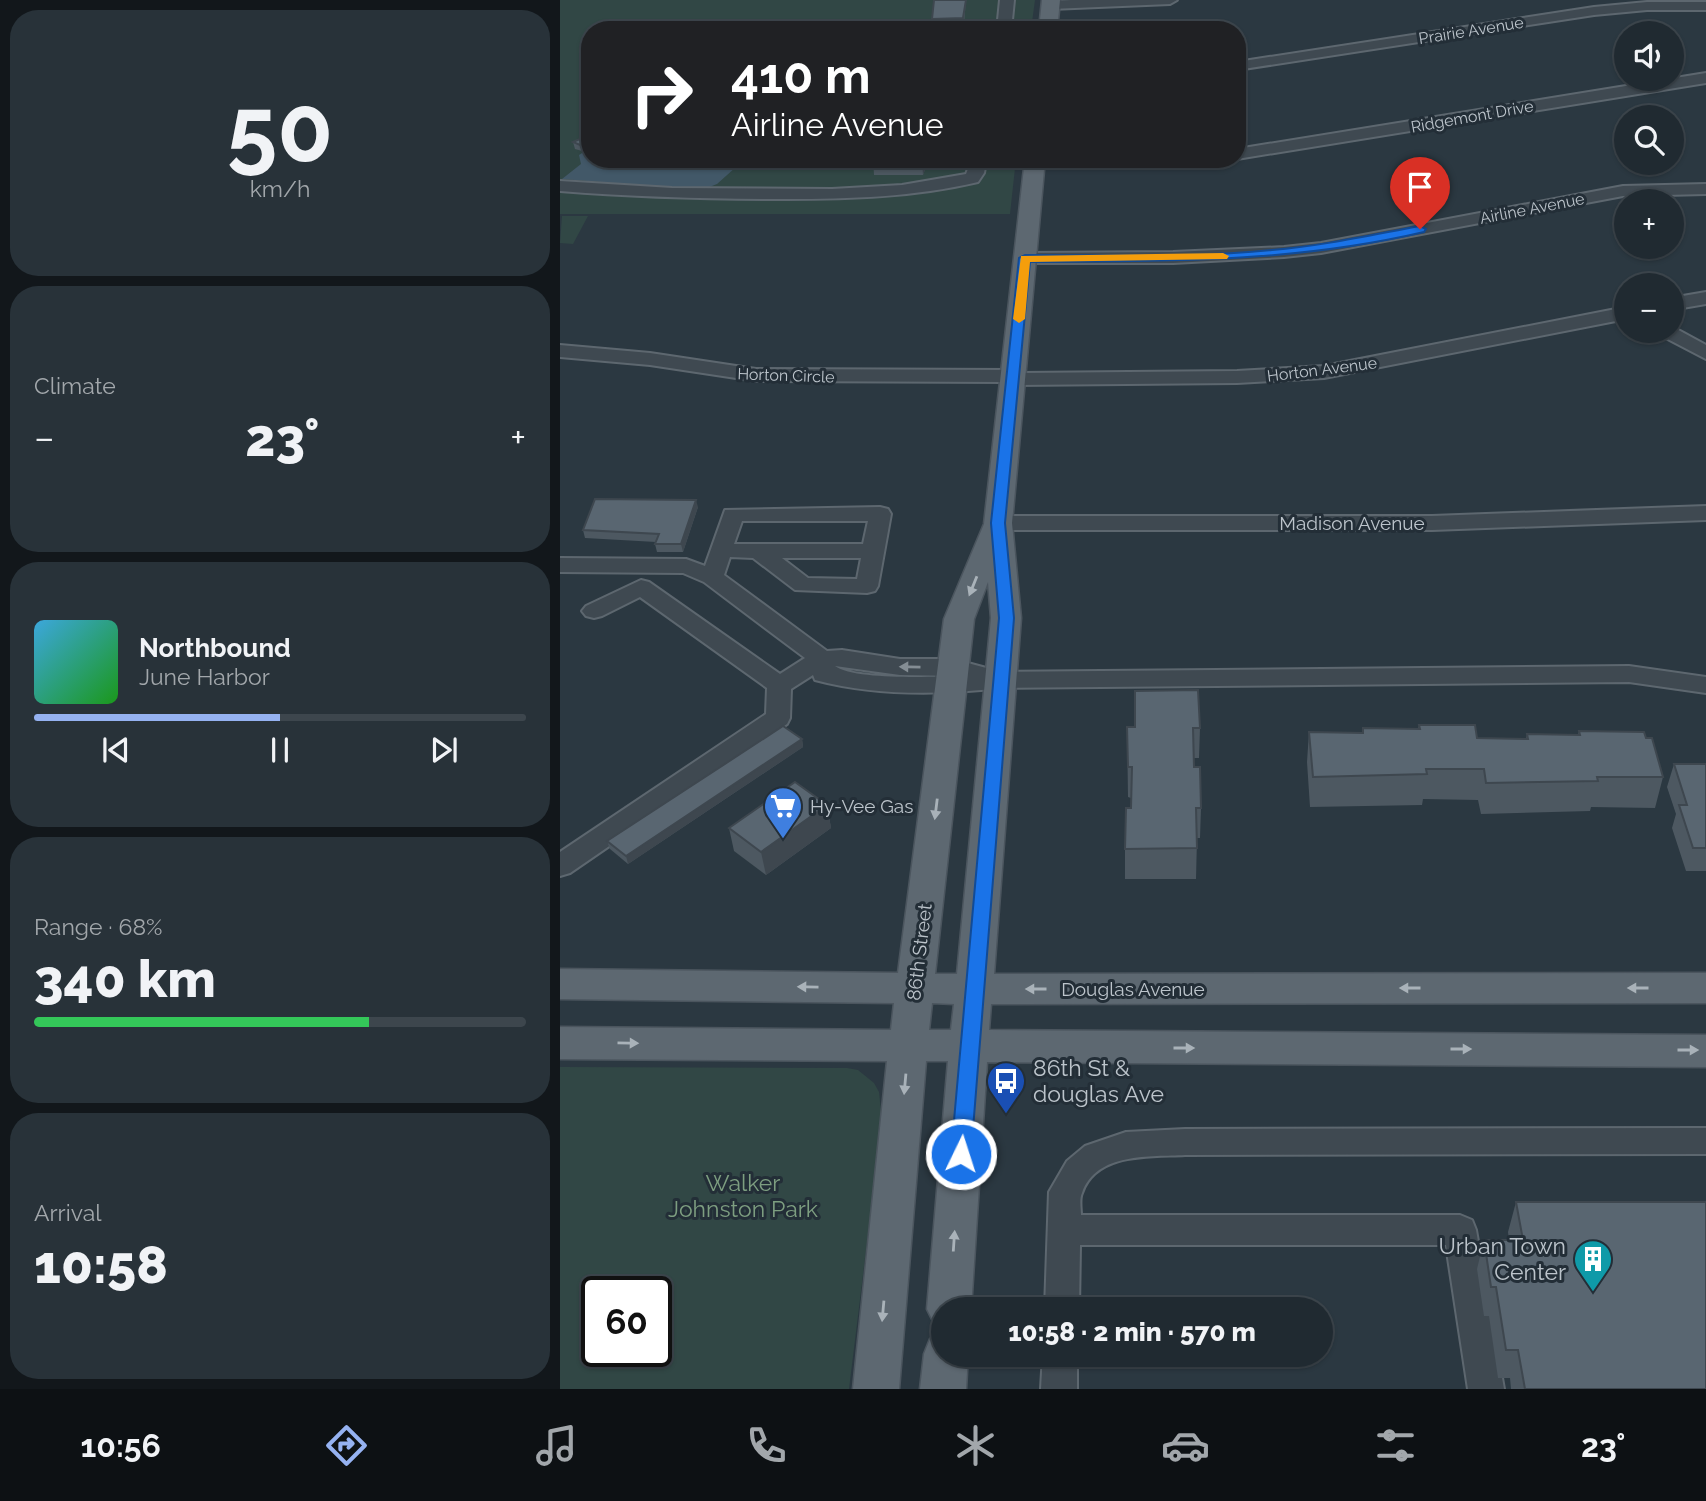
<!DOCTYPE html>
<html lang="en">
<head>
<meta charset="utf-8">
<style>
	body { margin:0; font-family:Raleway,sans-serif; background:#283239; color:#f1f3f6; height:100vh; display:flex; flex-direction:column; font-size:26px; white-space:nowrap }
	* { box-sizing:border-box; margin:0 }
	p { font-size:23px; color:#a2a7ab }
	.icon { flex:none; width:38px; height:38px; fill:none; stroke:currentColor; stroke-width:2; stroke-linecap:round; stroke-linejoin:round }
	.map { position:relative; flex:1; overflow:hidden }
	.drawer { display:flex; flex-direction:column; gap:10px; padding:10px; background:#12171b; width:560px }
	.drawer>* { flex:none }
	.hud { position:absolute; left:21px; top:21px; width:665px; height:147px; border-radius:28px; box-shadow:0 2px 5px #0004,0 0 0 2px #3d464d; background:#202124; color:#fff; overflow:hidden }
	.controls { position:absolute; left:1054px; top:21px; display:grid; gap:14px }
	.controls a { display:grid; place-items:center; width:70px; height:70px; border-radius:50%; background:#202a31; box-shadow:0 2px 5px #0004,0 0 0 2px #3d464d; font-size:35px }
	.speed { position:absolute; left:21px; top:1276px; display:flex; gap:14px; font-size:35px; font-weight:700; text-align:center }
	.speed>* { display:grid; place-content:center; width:91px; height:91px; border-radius:50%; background:#202a31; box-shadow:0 2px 5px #0004,0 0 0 2px #3d464d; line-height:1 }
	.speed .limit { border:4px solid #111; border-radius:10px; background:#fff; color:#111 }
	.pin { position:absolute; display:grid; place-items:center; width:60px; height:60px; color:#fff; margin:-72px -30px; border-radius:50% 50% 50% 0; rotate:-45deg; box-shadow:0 0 7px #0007 }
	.pin .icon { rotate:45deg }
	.me { position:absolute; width:77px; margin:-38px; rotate:4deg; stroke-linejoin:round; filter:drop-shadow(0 0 5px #0008) }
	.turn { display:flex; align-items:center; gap:24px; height:147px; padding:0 35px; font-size:32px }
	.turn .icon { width:91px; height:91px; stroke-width:2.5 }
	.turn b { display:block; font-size:49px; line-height:60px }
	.big { font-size:52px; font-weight:800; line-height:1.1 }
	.drawer .card { flex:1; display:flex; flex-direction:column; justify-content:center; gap:10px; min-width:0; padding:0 24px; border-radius:28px; background:#283239 }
	.drawer .dial { align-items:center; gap:0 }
	.dial b { font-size:91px; line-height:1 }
	.song { display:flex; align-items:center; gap:21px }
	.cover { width:84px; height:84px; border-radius:10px; background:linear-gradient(135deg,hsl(200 70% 55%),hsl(120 70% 35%)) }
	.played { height:7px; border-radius:4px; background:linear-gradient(90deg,#95b2f1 50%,#3d464d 50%) }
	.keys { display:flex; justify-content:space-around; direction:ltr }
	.heat { display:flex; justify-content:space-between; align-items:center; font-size:38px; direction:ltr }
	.charge { height:10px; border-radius:5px; background:linear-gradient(90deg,#34c759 68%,#3d464d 0) }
	.trip { position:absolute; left:371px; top:1297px; width:402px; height:70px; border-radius:35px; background:#202a31; box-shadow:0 2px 5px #0004,0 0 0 2px #3d464d; font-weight:800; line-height:70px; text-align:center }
	.tab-bar { display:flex; height:112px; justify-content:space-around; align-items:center; background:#0d1114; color:#a2a7ab }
	.tab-bar .icon { width:49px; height:49px }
	.tab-bar .current { color:#95b2f1 }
	.tab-bar b { font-size:32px; color:#f1f3f6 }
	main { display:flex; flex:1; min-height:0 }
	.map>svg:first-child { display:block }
	.green { fill:#314745; fill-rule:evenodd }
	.water { fill:#425868 }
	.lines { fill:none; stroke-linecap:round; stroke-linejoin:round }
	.minor-casing { stroke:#5d676f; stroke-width:4 }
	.major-casing { stroke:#4b555e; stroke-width:3 }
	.minor { fill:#3f4951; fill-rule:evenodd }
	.major { fill:#5d6871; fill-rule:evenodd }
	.wall { fill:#4d5861 }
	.shaded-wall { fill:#3e474f }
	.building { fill:#596671; stroke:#3e474f; stroke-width:2 }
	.oneway { fill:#a9b2b9 }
	.oneway2 { fill:#848d94 }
	.route { fill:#1a73e8; stroke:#114b97; stroke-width:2 }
	.slow { fill:#f59e0b }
	.labels { text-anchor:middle; stroke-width:6; stroke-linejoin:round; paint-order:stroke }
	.far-street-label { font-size:16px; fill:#bcc4cb; stroke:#232e37 }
	.street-label { font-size:19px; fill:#bcc4cb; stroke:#232e37 }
	.poi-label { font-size:19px; fill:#bcc4cb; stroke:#232e37; text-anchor:start }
	.near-poi-label { font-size:23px; fill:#bcc4cb; stroke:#232e37; text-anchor:start }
	.near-park-label { font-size:23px; fill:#7d9e80; stroke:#232e37 }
</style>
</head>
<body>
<main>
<section class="drawer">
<div class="card dial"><b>50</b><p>km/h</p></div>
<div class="card"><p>Climate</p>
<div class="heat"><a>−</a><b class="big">23°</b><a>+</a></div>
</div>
<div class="card">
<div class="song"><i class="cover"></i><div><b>Northbound</b><p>June Harbor</p></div></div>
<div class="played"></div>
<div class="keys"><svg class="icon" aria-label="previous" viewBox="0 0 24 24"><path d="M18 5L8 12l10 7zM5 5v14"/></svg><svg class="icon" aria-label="pause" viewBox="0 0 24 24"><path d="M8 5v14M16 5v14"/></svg><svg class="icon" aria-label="next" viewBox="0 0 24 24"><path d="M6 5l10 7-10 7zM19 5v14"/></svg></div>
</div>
<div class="card"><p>Range · 68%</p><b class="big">340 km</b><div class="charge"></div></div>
<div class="card"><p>Arrival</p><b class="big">10:58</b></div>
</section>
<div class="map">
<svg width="1146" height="1389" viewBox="0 0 1146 1389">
	<rect width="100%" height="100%" fill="#2b3841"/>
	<g class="green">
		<path d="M0 0H475L471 30H30V159H456L450 214H0Z"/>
		<path d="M2 216H28L13 244 0 243Z"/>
		<path d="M0 1067 287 1068 298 1070 314 1083 319 1092 322 1120 289 1389H0ZM37 1292H96V1351H37Z"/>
	</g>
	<path class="water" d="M30 148V159H185L157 184 142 190 2 179 21 164 19 155Z"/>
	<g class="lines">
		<defs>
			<g id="minor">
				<path d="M440 0H454L451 30H437Z"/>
				<path d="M511 0H617L610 4 491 9 484 5 491 1Z"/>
				<path d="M1087 2H1146V10H1087L1034 15 677 70V62L1034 7Z"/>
				<path d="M1146 73V83L677 159V149Z"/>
				<path d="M412 159H424L426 162 424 173 418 182C354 197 291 199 226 199 150 199 75 197 0 191V181L112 188 272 189 342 185 406 174Z"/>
				<path d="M1146 184V194L1063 196 761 253 724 257 613 263H465L456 258 465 253 613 252 724 247 761 243 1063 186Z"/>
				<path d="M1146 292V304L1111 310V298Z"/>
				<path d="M1066 307V319L764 378 677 383 453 385 445 382 196 381 90 365 0 357V345L90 353 196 369 453 370 461 373 677 371 764 366Z"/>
				<path d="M1111 326 1146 345V359L1100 335 1098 331H1111Z"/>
				<path d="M1146 506V520L872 530H438L430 528 427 523 430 518 438 516H872Z"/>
				<path d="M320 507 328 509 331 514 318 586 315 591 307 593 235 590 193 558 170 557 164 575 267 651 282 650 340 659H393L441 672 1069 666 1146 677V693L1069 682 441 688C379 695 316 696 255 680L253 675 231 689 230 718 227 724 10 873 0 876V852L206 714 207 688 80 597 42 616 34 618 26 616 22 611 26 606 81 580 89 582 220 674 245 658 144 582 123 573 0 572V558L126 559 145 566 165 510ZM182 521H308L303 544H174ZM222 558H301L297 579 248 578ZM275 666 340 675 398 676C372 677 293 680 275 666Z"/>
				<path d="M1146 1128V1154L625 1155C591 1157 536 1152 522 1193 519 1199 521 1209 521 1215H900L912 1220 916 1230 944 1389H908L886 1245H520L519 1309H485L489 1192 507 1161 525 1146 566 1132 625 1129Z"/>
				<path d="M483 1354H517V1389H481Z"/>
			</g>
			<g id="major">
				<path d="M482 0H500L497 30H479Z"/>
				<path d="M465 159H485L452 523 461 618 434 974 1146 973V1003L431 1004 429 1030 1146 1035V1067L427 1062 411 1309H383V1327L374 1323 367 1309 388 1061H366L339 1389H293L327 1061 0 1059V1027L331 1030 334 1003 0 999V969L338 973 384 619 424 524ZM428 582 431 618 397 974H375L414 619ZM372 1003 394 1004 391 1030H369Z"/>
				<path d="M383 1334V1354H408L406 1389H360L364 1354 370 1339Z"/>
			</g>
		</defs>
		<use href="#minor" class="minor-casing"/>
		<use href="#major" class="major-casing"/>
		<use href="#minor" class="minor"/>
		<use href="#major" class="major"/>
	</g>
	<g class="wall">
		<path d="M406 0 404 24 372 25V19Z"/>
		<path d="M28 141 30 148 22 151 15 149 13 142Z"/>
		<path d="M313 159H369L363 175H314Z"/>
		<path d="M138 507 123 552H97L95 544 96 542 25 538 23 530Z"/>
		<path d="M575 691 640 728 639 758H634V767L641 808 640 838H637L636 879H565V849L571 808V798L568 797 567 727H575Z"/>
		<path d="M859 725 917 738 966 739 967 734 1018 735 1019 731 1086 738 1103 777 1095 808 1031 807 1030 811 921 814 918 800 863 799 862 805 750 807 747 762 749 732 802 733 803 728 858 729Z"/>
		<path d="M242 739 243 747 68 864 50 849 47 841Z"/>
		<path d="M1114 764H1146V871H1126L1112 828 1116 814 1107 787Z"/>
		<path d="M267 805 271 828 206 875 174 851 169 828Z"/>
		<path d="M956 1202 1146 1389H951L950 1378H938L929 1316H924L917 1269 924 1240H949L948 1232Z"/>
	</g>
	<g class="shaded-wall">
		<path d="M28 141 30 148 22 151 20 145Z"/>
		<path d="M362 159H369L363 175Z"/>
		<path d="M136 500 138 507 123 552 121 544Z"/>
		<path d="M242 739 243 747 68 864 66 856Z"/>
		<path d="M267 805 271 828 206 875 201 852Z"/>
	</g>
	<g class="building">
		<path d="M374 0H406L403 18 372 19Z"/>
		<path d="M22 138 28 141 20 145 13 142Z"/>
		<path d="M35 499 136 500 121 544H95L99 534 23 530Z"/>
		<path d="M638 690 640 728H633L634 767H640L641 808H636L637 848 565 849 566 808H571L572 767H568L567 727H575V691Z"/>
		<path d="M859 725H915L917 738 968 739 967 734 1020 735 1019 731 1084 732 1086 738H1092L1103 777H1037L1038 781 926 783 924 769H866L867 774 753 777 749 732 803 733V728L860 729Z"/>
		<path d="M223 726 242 739 66 856 47 841Z"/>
		<path d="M1114 764H1146V848H1133L1119 805H1127Z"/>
		<path d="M235 782 267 805 201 852 169 828Z"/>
		<path d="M956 1202H1146V1389H965L958 1350H946L936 1287H931L924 1240H963Z"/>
	</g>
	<defs><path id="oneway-solid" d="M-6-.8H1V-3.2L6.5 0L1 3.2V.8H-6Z" transform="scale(1.75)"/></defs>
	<g class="oneway">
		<use href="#oneway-solid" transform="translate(413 586) rotate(112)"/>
		<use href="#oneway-solid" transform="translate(376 809) rotate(97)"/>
		<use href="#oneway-solid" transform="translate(248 987) rotate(-179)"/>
		<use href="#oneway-solid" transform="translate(850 988) rotate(180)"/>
		<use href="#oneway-solid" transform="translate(1078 988) rotate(180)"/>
		<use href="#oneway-solid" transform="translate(476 989) rotate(180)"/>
		<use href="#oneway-solid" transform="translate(68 1043) rotate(1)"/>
		<use href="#oneway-solid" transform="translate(624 1048)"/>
		<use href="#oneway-solid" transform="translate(901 1049)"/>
		<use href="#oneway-solid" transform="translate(1128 1050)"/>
		<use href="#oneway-solid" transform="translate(345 1084) rotate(95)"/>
		<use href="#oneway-solid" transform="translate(394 1241) rotate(-86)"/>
		<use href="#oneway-solid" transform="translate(323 1311) rotate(95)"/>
	</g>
	<use class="oneway2" href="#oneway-solid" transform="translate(350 667) rotate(-179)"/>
	<path class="route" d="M860 226 866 229 864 232C732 263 604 261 470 262L445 523 454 618 411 1154 408 1160 401 1163 394 1160 391 1154 439 618 431 523 459 258 465 255C547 255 630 258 712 250 762 246 811 235 860 226Z"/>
	<path class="slow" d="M663 253 669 256 667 259 470 262 465 319 459 323 453 319 461 256Z"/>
	<defs>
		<symbol id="supermarket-pin" viewBox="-11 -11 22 30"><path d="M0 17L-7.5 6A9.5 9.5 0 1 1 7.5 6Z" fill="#3f7fe0" stroke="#232e37"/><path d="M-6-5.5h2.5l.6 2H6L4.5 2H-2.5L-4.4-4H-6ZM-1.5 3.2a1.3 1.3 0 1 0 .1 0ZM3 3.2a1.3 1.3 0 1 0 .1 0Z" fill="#fff"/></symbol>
		<symbol id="bus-pin" viewBox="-11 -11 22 30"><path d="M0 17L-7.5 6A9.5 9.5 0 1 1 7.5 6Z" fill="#1a4fb4" stroke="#232e37"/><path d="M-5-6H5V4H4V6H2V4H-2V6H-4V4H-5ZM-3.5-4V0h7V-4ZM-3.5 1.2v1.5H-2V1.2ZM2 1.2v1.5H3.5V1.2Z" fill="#fff"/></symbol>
		<symbol id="building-pin" viewBox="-11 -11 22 30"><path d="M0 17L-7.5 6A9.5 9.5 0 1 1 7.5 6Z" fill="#0f9aa8" stroke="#232e37"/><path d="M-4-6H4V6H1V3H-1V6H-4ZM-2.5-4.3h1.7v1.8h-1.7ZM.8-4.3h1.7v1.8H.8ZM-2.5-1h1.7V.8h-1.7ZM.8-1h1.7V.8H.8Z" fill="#fff"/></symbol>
	</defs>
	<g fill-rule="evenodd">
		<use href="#supermarket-pin" x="201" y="784" width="44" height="60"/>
		<use href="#bus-pin" x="424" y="1059" width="44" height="60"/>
		<use href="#building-pin" x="1011" y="1237" width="44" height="60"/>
	</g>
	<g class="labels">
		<g class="far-street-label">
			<text transform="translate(911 30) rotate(-9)" y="6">Prairie Avenue</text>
			<text transform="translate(912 116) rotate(-10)" y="6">Ridgemont Drive</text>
			<text transform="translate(972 208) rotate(-11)" y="6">Airline Avenue</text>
			<text transform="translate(762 369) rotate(-7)" y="6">Horton Avenue</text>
			<text transform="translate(226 375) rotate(2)" y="6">Horton Circle</text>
		</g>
		<g class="street-label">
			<text x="792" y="530">Madison Avenue</text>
			<text transform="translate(359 952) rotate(-83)" y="7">86th Street</text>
			<text x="573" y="996">Douglas Avenue</text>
		</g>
		<g class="poi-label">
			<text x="250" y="813">Hy-Vee Gas</text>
		</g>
		<g class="near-poi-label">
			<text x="473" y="1076">86th St &amp;<tspan x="473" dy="26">douglas Ave</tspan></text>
			<text x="1006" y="1254" text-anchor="end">Urban Town<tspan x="1006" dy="26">Center</tspan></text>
		</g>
		<g class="near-park-label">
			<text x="183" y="1191">Walker<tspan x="183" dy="26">Johnston Park</tspan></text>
		</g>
	</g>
</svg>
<div class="controls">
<a><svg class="icon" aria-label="sound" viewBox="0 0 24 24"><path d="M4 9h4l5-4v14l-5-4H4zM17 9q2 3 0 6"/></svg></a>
<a><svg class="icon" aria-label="search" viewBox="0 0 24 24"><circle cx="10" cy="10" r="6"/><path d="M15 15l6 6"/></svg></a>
<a>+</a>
<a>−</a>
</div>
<div class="speed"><div class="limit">60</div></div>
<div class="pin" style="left:860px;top:229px;background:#d93025"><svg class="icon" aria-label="arrive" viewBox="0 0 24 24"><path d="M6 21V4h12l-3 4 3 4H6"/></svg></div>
<svg class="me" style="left:401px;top:1154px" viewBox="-20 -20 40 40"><circle r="17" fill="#1a73e8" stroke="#fff" stroke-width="3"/><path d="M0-11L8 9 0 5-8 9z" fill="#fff"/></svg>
<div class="trip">10:58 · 2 min · 570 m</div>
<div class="hud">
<div class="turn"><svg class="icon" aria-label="right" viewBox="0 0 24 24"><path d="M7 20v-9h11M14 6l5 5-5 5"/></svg><div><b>410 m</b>Airline Avenue</div></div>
</div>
</div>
</main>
<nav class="tab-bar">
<b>10:56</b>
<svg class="icon current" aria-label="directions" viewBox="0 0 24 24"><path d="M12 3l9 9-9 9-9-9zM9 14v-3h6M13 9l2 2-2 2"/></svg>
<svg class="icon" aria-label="music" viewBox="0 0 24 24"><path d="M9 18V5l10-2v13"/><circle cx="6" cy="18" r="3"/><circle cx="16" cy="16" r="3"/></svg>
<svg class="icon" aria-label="phone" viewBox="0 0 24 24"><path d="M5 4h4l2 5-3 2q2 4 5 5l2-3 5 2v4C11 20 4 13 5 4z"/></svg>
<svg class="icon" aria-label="climate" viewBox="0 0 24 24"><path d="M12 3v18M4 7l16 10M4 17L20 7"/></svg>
<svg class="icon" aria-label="car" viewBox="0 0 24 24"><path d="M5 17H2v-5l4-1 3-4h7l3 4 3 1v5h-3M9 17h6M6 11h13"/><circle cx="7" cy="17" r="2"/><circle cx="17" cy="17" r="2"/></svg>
<svg class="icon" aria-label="filters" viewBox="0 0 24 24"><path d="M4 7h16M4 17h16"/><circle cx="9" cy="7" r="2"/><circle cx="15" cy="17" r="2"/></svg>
<b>23°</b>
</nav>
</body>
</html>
